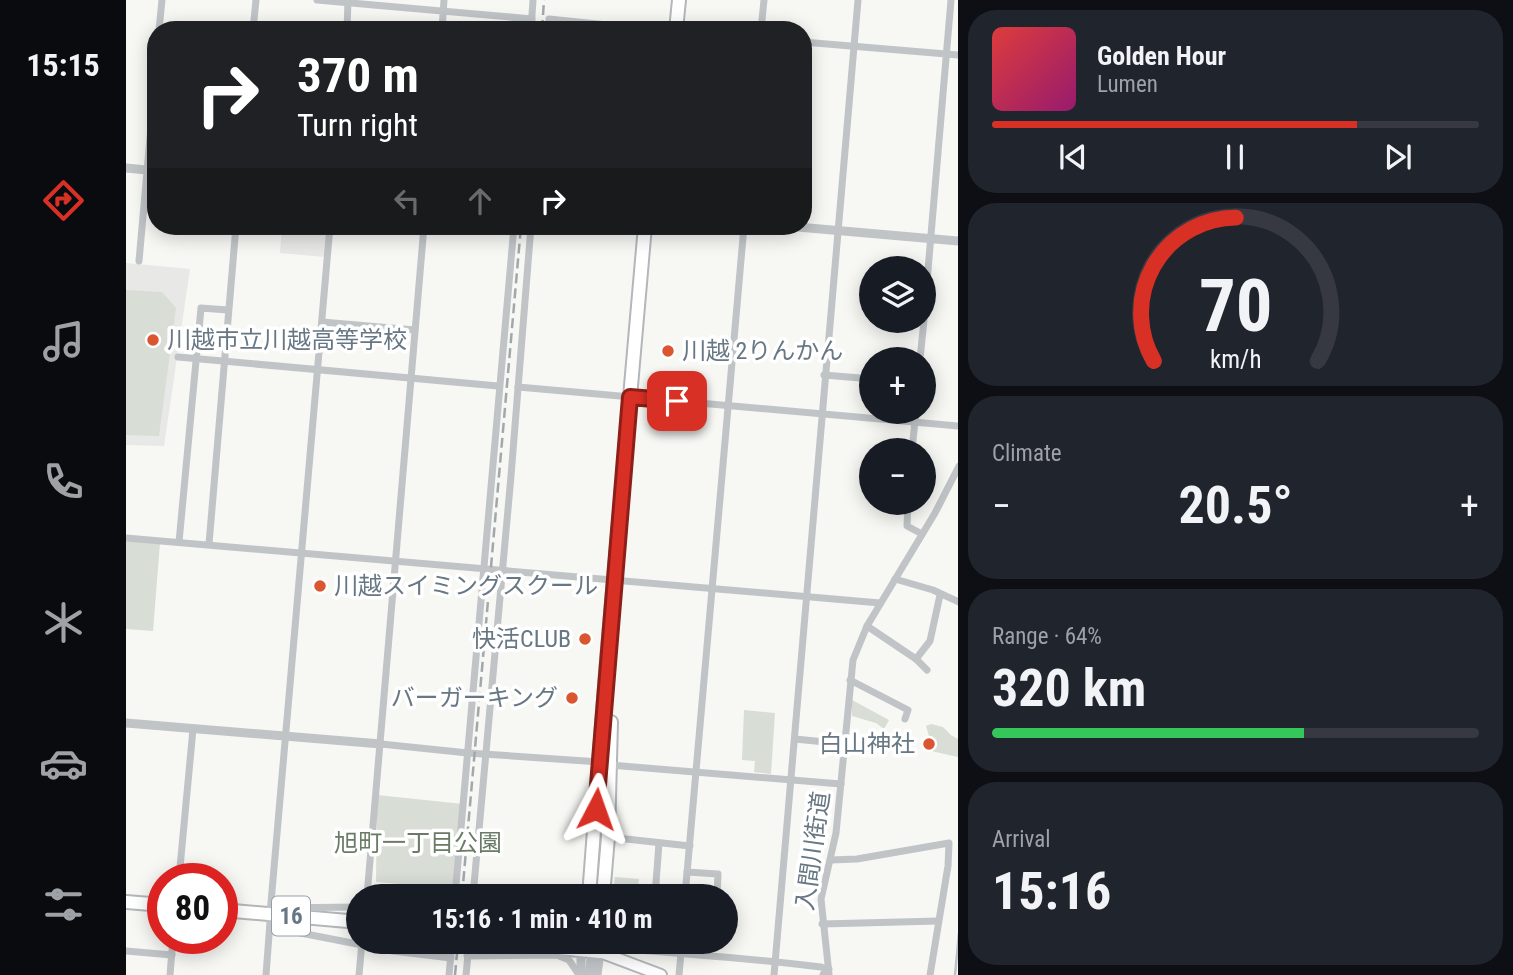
<!DOCTYPE html>
<html lang="en">
<head>
<meta charset="utf-8">
<style>
	body { margin:0; font-family:"Roboto Condensed","Noto Sans JP",sans-serif; background:#20242c; color:#f1f3f6; height:100vh; display:flex; flex-direction:column; font-size:26px; white-space:nowrap }
	* { box-sizing:border-box; margin:0 }
	p { font-size:23px; color:#9ea1a6 }
	.icon { flex:none; width:38px; height:38px; fill:none; stroke:currentColor; stroke-width:2; stroke-linecap:round; stroke-linejoin:round }
	.map { position:relative; flex:1; overflow:hidden }
	.drawer { display:flex; flex-direction:column; gap:10px; padding:10px; background:#0d0f14; width:555px }
	.drawer>* { flex:none }
	.banner { position:absolute; left:21px; top:21px; width:665px; height:214px; border-radius:28px; box-shadow:0 4px 18px #0003; background:#202124; color:#fff; overflow:hidden }
	.controls { position:absolute; left:733px; top:256px; display:grid; gap:14px }
	.controls a { display:grid; place-items:center; width:77px; height:77px; border-radius:50%; background:#171b24; box-shadow:0 4px 18px #0003; font-size:35px }
	.speed { position:absolute; left:21px; top:863px; display:flex; gap:14px; font-size:35px; font-weight:700; text-align:center }
	.speed>* { display:grid; place-content:center; width:91px; height:91px; border-radius:50%; background:#171b24; box-shadow:0 4px 18px #0003; line-height:1 }
	.speed .limit { border:10px solid #d22; background:#fff; color:#111 }
	.pin { position:absolute; display:grid; place-items:center; width:60px; height:60px; color:#fff; margin:-30px; border-radius:14px; box-shadow:0 4px 10px #0006 }
	.me { position:absolute; width:77px; margin:-38px; rotate:4deg; stroke-linejoin:round; filter:drop-shadow(0 0 5px #0008) }
	.turn { display:flex; align-items:center; gap:24px; height:147px; padding:0 35px; font-size:32px }
	.turn .icon { width:91px; height:91px; stroke-width:2.5 }
	.turn b { display:block; font-size:49px; line-height:60px }
	.lanes { display:flex; align-items:center; height:66px; padding:0 35px; background:#0003; justify-content:center; gap:35px; direction:ltr }
	.lanes .off { opacity:.35 }
	.big { font-size:52px; font-weight:700; line-height:1.1 }
	.drawer .card { flex:1; display:flex; flex-direction:column; justify-content:center; gap:10px; min-width:0; padding:0 24px; border-radius:28px; background:#20242c }
	.drawer .dial { align-items:center; gap:0 }
	.dial svg { height:182px; overflow:visible; fill:none; stroke:#363941; stroke-width:7; stroke-linecap:round; text-anchor:middle }
	.dial text { fill:#f1f3f6; stroke:none }
	.song { display:flex; align-items:center; gap:21px }
	.cover { width:84px; height:84px; border-radius:10px; background:linear-gradient(135deg,hsl(0 70% 55%),hsl(320 70% 35%)) }
	.played { height:7px; border-radius:4px; background:linear-gradient(90deg,#d93025 75%,#363941 75%) }
	.keys { display:flex; justify-content:space-around; direction:ltr }
	.heat { display:flex; justify-content:space-between; align-items:center; font-size:38px; direction:ltr }
	.charge { height:10px; border-radius:5px; background:linear-gradient(90deg,#34c759 64%,#363941 0) }
	.trip { position:absolute; left:220px; top:884px; width:392px; height:70px; border-radius:35px; background:#171b24; box-shadow:0 4px 18px #0003; font-weight:700; line-height:70px; text-align:center }
	main { display:flex; flex:1; min-height:0 }
	.tab-bar { display:flex; flex-direction:column; width:126px; justify-content:space-around; align-items:center; background:#090b0e; color:#9ea1a6 }
	.tab-bar .icon { width:49px; height:49px }
	.tab-bar .on { color:#d93025 }
	.tab-bar b { font-size:32px; color:#f1f3f6 }
	.map>svg:first-child { display:block }
	.built { fill:#e8e8e7 }
	.green { fill:#d8ddd5 }
	.lines { fill:none; stroke-linecap:round; stroke-linejoin:round }
	.stream { stroke:#b9c4c8; stroke-width:2.5 }
	.secondary-casing { stroke:#b2b8bc; stroke-width:14 }
	.trunk-casing { stroke:#b3b7ba; stroke-width:16 }
	.minor { stroke:#c0c4c7; stroke-width:7 }
	.tertiary { stroke:#c0c4c7; stroke-width:9 }
	.secondary { stroke:#fff; stroke-width:10 }
	.trunk { stroke:#fff; stroke-width:12 }
	.rail { stroke:#a1a8ac; stroke-width:2.5; stroke-dasharray:10 5; stroke-linecap:butt }
	.route-casing { stroke:#8d1f18; stroke-width:18 }
	.route { stroke:#d93025; stroke-width:12 }
	.poi-dot { fill:#db5530; stroke:#fff; stroke-width:2.5 }
	.labels { text-anchor:middle; stroke-width:7; stroke-linejoin:round; paint-order:stroke }
	.shield { fill:#fff; stroke:#95a0a8; stroke-width:2 }
	.shield-label { font-size:23px; font-weight:bold; fill:#677783 }
	.poi-label { font-size:24px; fill:#677783; stroke:#fff; text-anchor:start }
	.park-label { font-size:24px; fill:#6a7b66; stroke:#fff }
	.street-label { font-size:24px; fill:#677783; stroke:#fff }
</style>
</head>
<body>
<main>
<nav class="tab-bar">
<b>15:15</b>
<svg class="icon on" aria-label="directions" viewBox="0 0 24 24"><path d="M12 3l9 9-9 9-9-9zM9 14v-3h6M13 9l2 2-2 2"/></svg>
<svg class="icon" aria-label="music" viewBox="0 0 24 24"><path d="M9 18V5l10-2v13"/><circle cx="6" cy="18" r="3"/><circle cx="16" cy="16" r="3"/></svg>
<svg class="icon" aria-label="phone" viewBox="0 0 24 24"><path d="M5 4h4l2 5-3 2q2 4 5 5l2-3 5 2v4C11 20 4 13 5 4z"/></svg>
<svg class="icon" aria-label="climate" viewBox="0 0 24 24"><path d="M12 3v18M4 7l16 10M4 17L20 7"/></svg>
<svg class="icon" aria-label="car" viewBox="0 0 24 24"><path d="M5 17H2v-5l4-1 3-4h7l3 4 3 1v5h-3M9 17h6M6 11h13"/><circle cx="7" cy="17" r="2"/><circle cx="17" cy="17" r="2"/></svg>
<svg class="icon" aria-label="filters" viewBox="0 0 24 24"><path d="M4 7h16M4 17h16"/><circle cx="9" cy="7" r="2"/><circle cx="15" cy="17" r="2"/></svg>
</nav>
<div class="map">
<svg width="833" height="975" viewBox="0 0 833 975">
	<rect width="100%" height="100%" fill="#f7f7f4"/>
	<g class="built">
		<path d="M156 226H202L199 257 154 253Z"/>
		<path d="M0 263 64 269 38 446 0 445Z"/>
	</g>
	<g class="green">
		<path d="M0 290 36 292 50 308 33 436 0 435Z"/>
		<path d="M0 541 34 543 27 631 0 629Z"/>
		<path d="M726 700 763 720 758 729 750 723 726 716Z"/>
		<path d="M618 710 649 713 645 774 628 772 629 761 616 760Z"/>
		<path d="M805 724 817 727 825 735 832 739V757L801 750 804 740 800 726Z"/>
		<path d="M251 795 337 804 329 889 250 882Z"/>
		<path d="M489 877 513 879 511 896H487Z"/>
		<path d="M239 942H320L318 955 239 943Z"/>
	</g>
	<g class="lines">
		<path class="stream" d="M829 975 833 933"/>
		<defs>
			<path id="secondary" d="M474 952 535 975"/>
			<g id="trunk">
				<path d="M550 30 553 0"/>
				<path d="M463 896 481 660 519 226"/>
				<path d="M477 896 482 837 485 722"/>
				<path d="M0 902 37 905"/>
				<path d="M96 910 233 922"/>
				<path d="M371 942 474 952"/>
			</g>
		</defs>
		<use href="#secondary" class="secondary-casing"/>
		<use href="#trunk" class="trunk-casing"/>
		<g class="minor">
			<path d="M191 0 406 19"/>
			<path d="M33 30 36 0"/>
			<path d="M127 30 130 0"/>
			<path d="M221 30 222 0"/>
			<path d="M316 30 318 0"/>
			<path d="M405 30 407 0"/>
			<path d="M422 30 423 19 530 30"/>
			<path d="M635 30 638 0"/>
			<path d="M677 42 833 55"/>
			<path d="M13 261 30 71"/>
			<path d="M798 317 825 0"/>
			<path d="M196 322 289 330"/>
			<path d="M52 357 372 386"/>
			<path d="M794 359 798 320"/>
			<path d="M698 375 746 379"/>
			<path d="M392 387 833 426"/>
			<path d="M786 450 790 411"/>
			<path d="M782 502 781 526 796 534"/>
			<path d="M0 538 754 603"/>
			<path d="M53 542 75 308 102 310"/>
			<path d="M83 544 110 226"/>
			<path d="M769 579 807 590 833 602"/>
			<path d="M741 626 790 659 801 670"/>
			<path d="M790 659 804 641 814 595"/>
			<path d="M724 680 782 710 779 719"/>
			<path d="M669 739 719 744"/>
			<path d="M255 744 342 753 474 762"/>
			<path d="M484 765 715 784"/>
			<path d="M482 837 564 846"/>
			<path d="M705 860 731 859 823 843 822 866 804 975"/>
			<path d="M561 872 592 874 591 896"/>
			<path d="M53 878 67 729"/>
			<path d="M241 896 298 226"/>
			<path d="M329 896 388 226"/>
			<path d="M347 896 385 476 405 226"/>
			<path d="M529 896 533 843"/>
			<path d="M559 896 618 226"/>
			<path d="M144 908 233 907"/>
			<path d="M144 914 204 226"/>
			<path d="M696 924 812 921"/>
			<path d="M144 927 267 951 325 958"/>
			<path d="M0 951 46 955"/>
			<path d="M475 951C507 948 539 952 572 955 613 958 654 962 695 967L702 969"/>
			<path d="M341 956 431 955 443 960 453 975"/>
			<path d="M703 974 695 899 710 833 727 660 741 626 809 513 833 466"/>
			<path d="M44 975 47 938"/>
			<path d="M140 975 144 922"/>
			<path d="M233 975 236 942"/>
			<path d="M323 975 326 943"/>
			<path d="M340 975 343 944"/>
			<path d="M553 975 556 942"/>
			<path d="M648 975 732 0"/>
		</g>
		<g class="tertiary">
			<path d="M0 168 30 171"/>
			<path d="M660 226 833 241"/>
			<path d="M0 723 255 744"/>
			<path d="M447 949 455 956V975"/>
			<path d="M463 975 466 951"/>
			<path d="M471 975 474 952"/>
			<path d="M698 975 702 969"/>
		</g>
		<use href="#secondary" class="secondary"/>
		<use href="#trunk" class="trunk"/>
		<g class="rail">
			<path d="M416 30 418 0"/>
			<path d="M336 896 395 226"/>
			<path d="M329 975 332 942"/>
		</g>
	</g>
	<g class="lines">
		<defs>
			<path id="route" d="M470 809 504 397 551 401"/>
		</defs>
		<use href="#route" class="route-casing"/>
		<use href="#route" class="route"/>
	</g>
	<g class="poi-dot">
		<circle cx="27" cy="340" r="7"/>
		<circle cx="542" cy="351" r="7"/>
		<circle cx="194" cy="586" r="7"/>
		<circle cx="459" cy="639" r="7"/>
		<circle cx="446" cy="698" r="7"/>
		<circle cx="803" cy="744" r="7"/>
	</g>
	<g class="labels">
		<rect class="shield" x="146" y="896.5" width="38" height="39" rx="5"/>
		<g class="shield-label">
			<text x="165" y="924">16</text>
		</g>
		<g class="poi-label">
			<text x="41" y="348">川越市立川越高等学校</text>
			<text x="556" y="359">川越 2りんかん</text>
			<text x="208" y="594">川越スイミングスクール</text>
			<text x="445" y="647" text-anchor="end">快活CLUB</text>
			<text x="432" y="706" text-anchor="end">バーガーキング</text>
			<text x="789" y="752" text-anchor="end">白山神社</text>
		</g>
		<g class="park-label">
			<text x="292" y="851">旭町一丁目公園</text>
		</g>
		<g class="street-label">
			<text transform="translate(687 851) rotate(-82)" y="8">入間川街道</text>
		</g>
	</g>
</svg>
<div class="controls">
<a><svg class="icon" aria-label="layers" viewBox="0 0 24 24"><path d="M12 4l9 5-9 5-9-5zM3 14l9 5 9-5"/></svg></a>
<a>+</a>
<a>−</a>
</div>
<div class="speed"><div class="limit">80</div></div>
<div class="pin" style="left:551px;top:401px;background:#d93025"><svg class="icon" aria-label="arrive" viewBox="0 0 24 24"><path d="M6 21V4h12l-3 4 3 4H6"/></svg></div>
<svg class="me" style="left:470px;top:809px" viewBox="-20 -20 40 40"><path d="M0-17L14 15 0 8-14 15z" fill="#d93025" stroke="#fff" stroke-width="4"/></svg>
<div class="trip">15:16 · 1 min · 410 m</div>
<div class="banner">
<div class="turn"><svg class="icon" aria-label="right" viewBox="0 0 24 24"><path d="M7 20v-9h11M14 6l5 5-5 5"/></svg><div><b>370 m</b>Turn right</div></div>
<div class="lanes"><svg class="icon off" aria-label="left" viewBox="0 0 24 24"><path d="M17 20v-9H6M10 6l-5 5 5 5"/></svg><svg class="icon off" aria-label="ahead" viewBox="0 0 24 24"><path d="M12 20V5M6 11l6-6 6 6"/></svg><svg class="icon" aria-label="right" viewBox="0 0 24 24"><path d="M7 20v-9h11M14 6l5 5-5 5"/></svg></div>
</div>
</div>
<section class="drawer">
<div class="card">
<div class="song"><i class="cover"></i><div><b>Golden Hour</b><p>Lumen</p></div></div>
<div class="played"></div>
<div class="keys"><svg class="icon" aria-label="previous" viewBox="0 0 24 24"><path d="M18 5L8 12l10 7zM5 5v14"/></svg><svg class="icon" aria-label="pause" viewBox="0 0 24 24"><path d="M8 5v14M16 5v14"/></svg><svg class="icon" aria-label="next" viewBox="0 0 24 24"><path d="M6 5l10 7-10 7zM19 5v14"/></svg></div>
</div>
<div class="card dial"><svg viewBox="0 0 100 80">
<path d="M14 69A42 42 0 1 1 86 69"/>
<path d="M14 69A42 42 0 0 1 50 6" stroke="#d93025"/>
<text x="50" y="56" font-size="32" font-weight="700">70</text>
<text x="50" y="72" font-size="11">km/h</text>
</svg></div>
<div class="card"><p>Climate</p>
<div class="heat"><a>−</a><b class="big">20.5°</b><a>+</a></div>
</div>
<div class="card"><p>Range · 64%</p><b class="big">320 km</b><div class="charge"></div></div>
<div class="card"><p>Arrival</p><b class="big">15:16</b></div>
</section>
</main>
</body>
</html>
